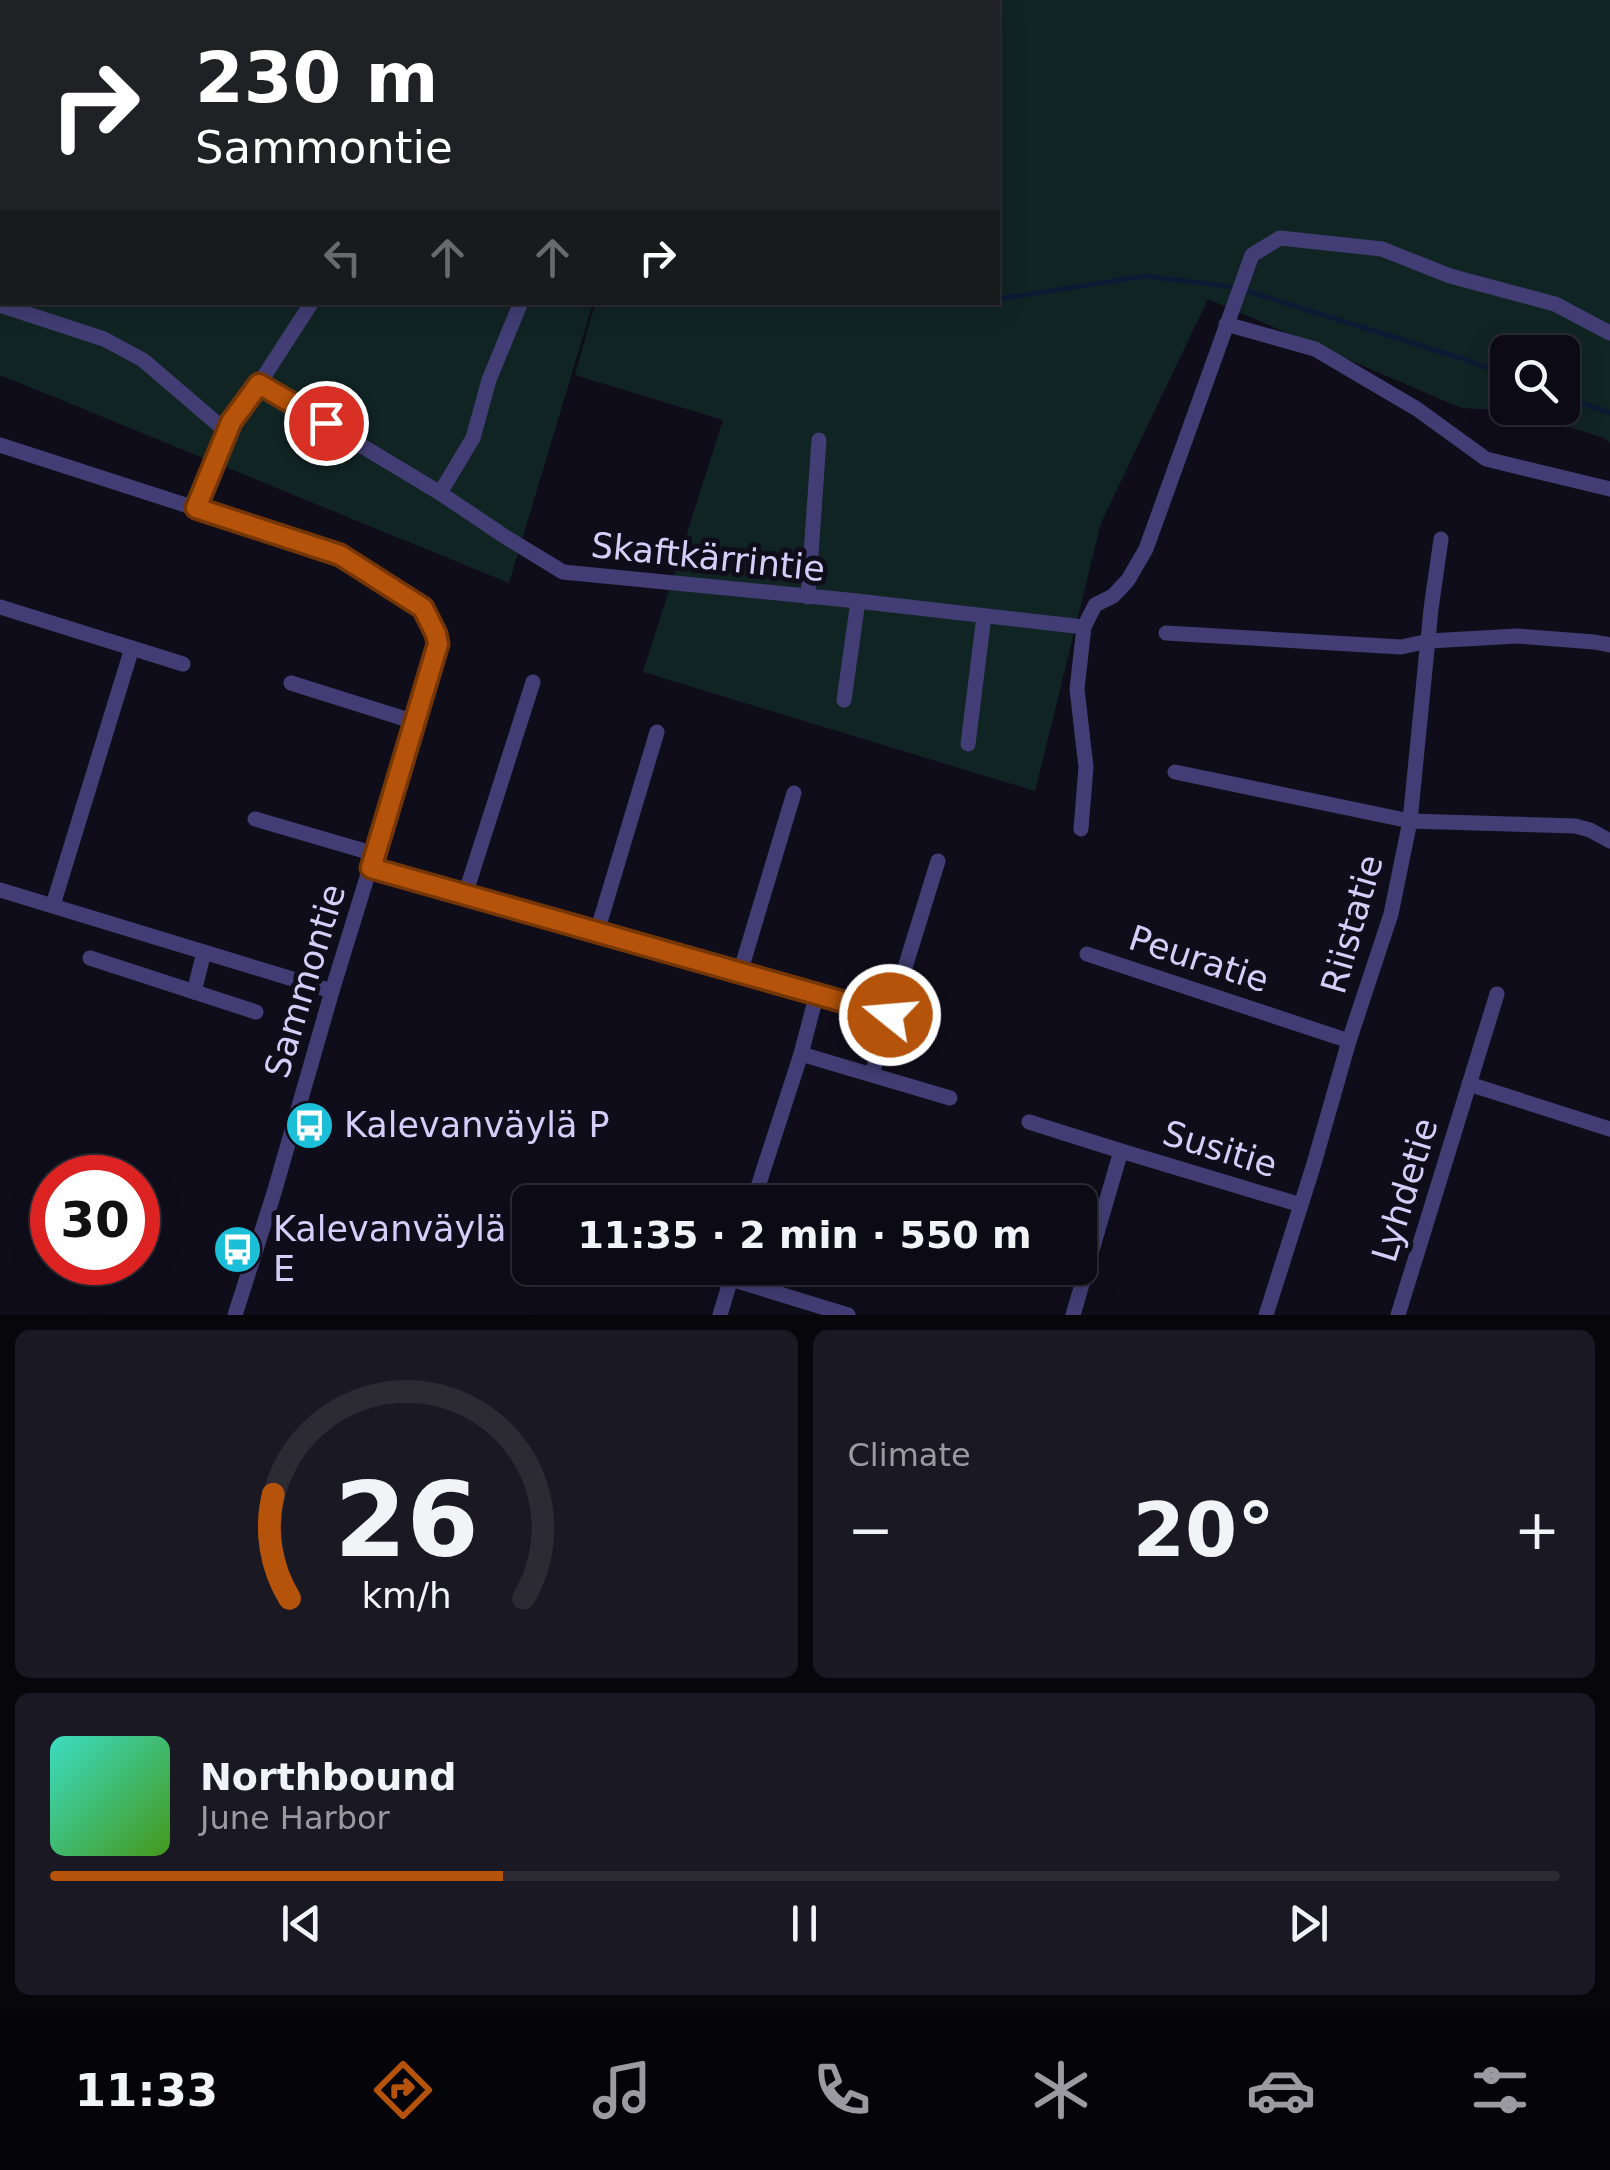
<!DOCTYPE html>
<html lang="en">
<head>
<meta charset="utf-8">
<style>
	body { margin:0; font-family:"DejaVu Sans",sans-serif; background:#1a1822; color:#f1f3f6; height:100vh; display:flex; flex-direction:column; font-size:38px; white-space:nowrap }
	* { box-sizing:border-box; margin:0 }
	p { font-size:32px; color:#9a9aa0 }
	.icon { flex:none; width:55px; height:55px; fill:none; stroke:currentColor; stroke-width:2; stroke-linecap:round; stroke-linejoin:round }
	.map { position:relative; height:1315px; overflow:hidden }
	.drawer { display:flex; flex-direction:column; gap:15px; padding:15px; background:#07060b; flex:1 }
	.drawer>* { flex:none }
	.guide { position:absolute; left:0px; top:0px; width:1000px; height:305px; box-shadow:0 5px 25px #0003,0 0 0 2px #2c2b34; background:#202124; color:#fff; overflow:hidden }
	.buttons { position:absolute; left:1490px; top:335px; display:grid; gap:20px }
	.buttons a { display:grid; place-items:center; width:90px; height:90px; border-radius:15px; background:#0c0a14; box-shadow:0 5px 25px #0003,0 0 0 2px #2c2b34; font-size:50px }
	.speed { position:absolute; left:30px; top:1155px; display:flex; gap:20px; font-size:50px; font-weight:700; text-align:center }
	.speed>* { display:grid; place-content:center; width:130px; height:130px; border-radius:50%; background:#0c0a14; box-shadow:0 5px 25px #0003,0 0 0 2px #2c2b34; line-height:1 }
	.speed .limit { border:15px solid #d22; background:#fff; color:#111 }
	.pin { position:absolute; display:grid; place-items:center; width:85px; height:85px; color:#fff; margin:-42px; border:5px solid #fff; border-radius:50%; box-shadow:0 2px 10px #0007 }
	.me { position:absolute; width:110px; margin:-55px; rotate:287deg; stroke-linejoin:round; filter:drop-shadow(0 0 8px #0008) }
	.turn { display:flex; align-items:center; gap:35px; height:210px; padding:0 30px; font-size:45px }
	.turn .icon { width:130px; height:130px; stroke-width:2.5 }
	.turn b { display:block; font-size:70px; line-height:85px }
	.lanes { display:flex; align-items:center; height:95px; padding:0 30px; background:#0003; justify-content:center; gap:50px; direction:ltr }
	.lanes .off { opacity:.35 }
	.big { font-size:75px; font-weight:600; line-height:1.1 }
	.drawer .widget { flex:1; display:flex; flex-direction:column; justify-content:center; gap:15px; min-width:0; padding:0 35px; border-radius:15px; background:#1a1822 }
	.drawer .dial { align-items:center; gap:0 }
	.dial svg { height:260px; overflow:visible; fill:none; stroke:#2c2b34; stroke-width:7; stroke-linecap:round; text-anchor:middle }
	.dial text { fill:#f1f3f6; stroke:none }
	.song { display:flex; align-items:center; gap:30px }
	.cover { width:120px; height:120px; border-radius:15px; background:linear-gradient(135deg,hsl(170 70% 55%),hsl(100 70% 35%)) }
	.played { height:10px; border-radius:5px; background:linear-gradient(90deg,#b45309 30%,#2c2b34 30%) }
	.keys { display:flex; justify-content:space-around; direction:ltr }
	.heat { display:flex; justify-content:space-between; align-items:center; font-size:55px; direction:ltr }
	.drawer .tiles { flex:1; display:grid; gap:15px; grid-template-columns:1fr 1fr }
	.widget:last-child { grid-column:span 2 }
	.trip { position:absolute; left:512px; top:1185px; width:585px; height:100px; border-radius:15px; background:#0c0a14; box-shadow:0 5px 25px #0003,0 0 0 2px #2c2b34; font-weight:600; line-height:100px; text-align:center }
	.tab-bar { display:flex; height:160px; justify-content:space-around; align-items:center; background:#050408; color:#9a9aa0 }
	.tab-bar .icon { width:70px; height:70px }
	.tab-bar .active { color:#b45309 }
	.tab-bar b { font-size:45px; color:#f1f3f6 }
	.map>svg:first-child { display:block }
	.green { fill:#112424; fill-rule:evenodd }
	.lines { fill:none; stroke-linecap:round; stroke-linejoin:round }
	.stream { stroke:#0e1a34; stroke-width:5 }
	.minor { stroke:#423e75; stroke-width:15 }
	.route-casing { stroke:#753606; stroke-width:25 }
	.route { stroke:#b45309; stroke-width:18 }
	.labels { text-anchor:middle; stroke-width:10; stroke-linejoin:round; paint-order:stroke }
	.street-label { font-size:35px; fill:#d4cef9; stroke:#100d1b }
	.poi-label { font-size:35px; fill:#d4cef9; stroke:#100d1b; text-anchor:start }
</style>
</head>
<body>
<div class="map">
<svg width="1610" height="1315" viewBox="0 0 1610 1315">
	<rect width="100%" height="100%" fill="#100d1b"/>
	<path class="green" d="M0 0H1610V443L1604 438 1519 411 1461 408 1208 299 1101 523 1035 791 643 672 723 420 575 375 595 303 998 302V2H2V302L593 303 509 583 0 375ZM1508 352H1562V408H1508Z"/>
	<g class="lines">
		<g class="stream">
			<path d="M998 299 1145 276 1234 287 1457 357 1508 375"/>
			<path d="M1562 396 1610 413"/>
		</g>
		<g class="minor">
			<path d="M0 305 104 339 143 360 227 432"/>
			<path d="M1226 324 1315 349 1417 409 1486 459 1610 489"/>
			<path d="M259 384 440 493 504 536 563 572 848 600 1084 627"/>
			<path d="M0 445 340 555 423 608 437 634 438 643 434 660 332 991 274 1193 235 1315"/>
			<path d="M440 493 473 438 489 380 521 302"/>
			<path d="M196 509 231 422 259 384 312 302"/>
			<path d="M808 597 819 440"/>
			<path d="M0 607 183 664"/>
			<path d="M1166 633 1401 647 1429 641 1517 636 1594 642 1610 645"/>
			<path d="M291 683 415 722"/>
			<path d="M844 700 858 601"/>
			<path d="M968 744 984 616"/>
			<path d="M1175 772 1410 821 1575 826 1590 830 1610 841"/>
			<path d="M255 819 375 854"/>
			<path d="M1081 829 1086 767 1077 689 1084 627 1095 605 1113 596 1128 580 1146 549 1252 255 1280 238 1382 249 1450 276 1555 304 1610 333"/>
			<path d="M371 868 817 993 801 1054 753 1202"/>
			<path d="M0 890 332 991"/>
			<path d="M465 895 533 682"/>
			<path d="M53 905 132 648"/>
			<path d="M597 932 657 732"/>
			<path d="M1087 954 1349 1041"/>
			<path d="M90 958 256 1012"/>
			<path d="M740 973 794 793"/>
			<path d="M194 992 204 952"/>
			<path d="M817 993 890 1015"/>
			<path d="M801 1054 950 1098"/>
			<path d="M872 1074 938 861"/>
			<path d="M1469 1084 1610 1129"/>
			<path d="M1029 1122 1121 1151"/>
			<path d="M731 1279 848 1315"/>
			<path d="M720 1315 734 1268"/>
			<path d="M1073 1315 1121 1151 1301 1205"/>
			<path d="M1266 1315 1313 1167 1349 1041 1391 914 1410 821 1431 609 1441 539"/>
			<path d="M1398 1315 1497 994"/>
		</g>
	</g>
	<g class="lines">
		<defs>
			<path id="route" d="M326 423 259 384 231 422 196 508 340 555 423 608 436 634 438 644 371 868 890 1015"/>
		</defs>
		<use href="#route" class="route-casing"/>
		<use href="#route" class="route"/>
	</g>
	<defs>
		<symbol id="bus-disc" viewBox="-11 -11 22 22"><circle r="9.5" fill="#1bbfd8" stroke="#100d1b"/><path d="M-5-6H5V4H4V6H2V4H-2V6H-4V4H-5ZM-3.5-4V0h7V-4ZM-3.5 1.2v1.5H-2V1.2ZM2 1.2v1.5H3.5V1.2Z" fill="#fff"/></symbol>
	</defs>
	<g fill-rule="evenodd">
		<use href="#bus-disc" x="282" y="1098" width="55" height="55"/>
		<use href="#bus-disc" x="210" y="1222" width="55" height="55"/>
	</g>
	<g class="labels">
		<g class="street-label">
			<text transform="translate(708 557) rotate(6)" y="12">Skaftkärrintie</text>
			<text transform="translate(1352 924) rotate(-74)" y="12">Riistatie</text>
			<text transform="translate(1199 959) rotate(18)" y="12">Peuratie</text>
			<text transform="translate(305 981) rotate(-73)" y="12">Sammontie</text>
			<text transform="translate(1220 1149) rotate(17)" y="12">Susitie</text>
			<text transform="translate(1405 1190) rotate(-73)" y="12">Lyhdetie</text>
		</g>
		<g class="poi-label">
			<text x="344" y="1137">Kalevanväylä P</text>
			<text x="273" y="1241">Kalevanväylä<tspan x="273" dy="40">E</tspan></text>
		</g>
	</g>
</svg>
<div class="buttons">
<a><svg class="icon" aria-label="search" viewBox="0 0 24 24"><circle cx="10" cy="10" r="6"/><path d="M15 15l6 6"/></svg></a>
</div>
<div class="speed"><div class="limit">30</div></div>
<div class="pin" style="left:326px;top:423px;background:#d93025"><svg class="icon" aria-label="arrive" viewBox="0 0 24 24"><path d="M6 21V4h12l-3 4 3 4H6"/></svg></div>
<svg class="me" style="left:890px;top:1015px" viewBox="-20 -20 40 40"><circle r="17" fill="#b45309" stroke="#fff" stroke-width="3"/><path d="M0-11L8 9 0 5-8 9z" fill="#fff"/></svg>
<div class="trip">11:35 · 2 min · 550 m</div>
<div class="guide">
<div class="turn"><svg class="icon" aria-label="right" viewBox="0 0 24 24"><path d="M7 20v-9h11M14 6l5 5-5 5"/></svg><div><b>230 m</b>Sammontie</div></div>
<div class="lanes"><svg class="icon off" aria-label="left" viewBox="0 0 24 24"><path d="M17 20v-9H6M10 6l-5 5 5 5"/></svg><svg class="icon off" aria-label="ahead" viewBox="0 0 24 24"><path d="M12 20V5M6 11l6-6 6 6"/></svg><svg class="icon off" aria-label="ahead" viewBox="0 0 24 24"><path d="M12 20V5M6 11l6-6 6 6"/></svg><svg class="icon" aria-label="right" viewBox="0 0 24 24"><path d="M7 20v-9h11M14 6l5 5-5 5"/></svg></div>
</div>
</div>
<section class="drawer">
<div class="tiles">
<div class="widget dial"><svg viewBox="0 0 100 80">
<path d="M14 69A42 42 0 1 1 86 69"/>
<path d="M14 69A42 42 0 0 1 9 37" stroke="#b45309"/>
<text x="50" y="56" font-size="32" font-weight="700">26</text>
<text x="50" y="72" font-size="11">km/h</text>
</svg></div>
<div class="widget"><p>Climate</p>
<div class="heat"><a>−</a><b class="big">20°</b><a>+</a></div>
</div>
<div class="widget">
<div class="song"><i class="cover"></i><div><b>Northbound</b><p>June Harbor</p></div></div>
<div class="played"></div>
<div class="keys"><svg class="icon" aria-label="previous" viewBox="0 0 24 24"><path d="M18 5L8 12l10 7zM5 5v14"/></svg><svg class="icon" aria-label="pause" viewBox="0 0 24 24"><path d="M8 5v14M16 5v14"/></svg><svg class="icon" aria-label="next" viewBox="0 0 24 24"><path d="M6 5l10 7-10 7zM19 5v14"/></svg></div>
</div>
</div>
</section>
<nav class="tab-bar">
<b>11:33</b>
<svg class="icon active" aria-label="directions" viewBox="0 0 24 24"><path d="M12 3l9 9-9 9-9-9zM9 14v-3h6M13 9l2 2-2 2"/></svg>
<svg class="icon" aria-label="music" viewBox="0 0 24 24"><path d="M9 18V5l10-2v13"/><circle cx="6" cy="18" r="3"/><circle cx="16" cy="16" r="3"/></svg>
<svg class="icon" aria-label="phone" viewBox="0 0 24 24"><path d="M5 4h4l2 5-3 2q2 4 5 5l2-3 5 2v4C11 20 4 13 5 4z"/></svg>
<svg class="icon" aria-label="climate" viewBox="0 0 24 24"><path d="M12 3v18M4 7l16 10M4 17L20 7"/></svg>
<svg class="icon" aria-label="car" viewBox="0 0 24 24"><path d="M5 17H2v-5l4-1 3-4h7l3 4 3 1v5h-3M9 17h6M6 11h13"/><circle cx="7" cy="17" r="2"/><circle cx="17" cy="17" r="2"/></svg>
<svg class="icon" aria-label="filters" viewBox="0 0 24 24"><path d="M4 7h16M4 17h16"/><circle cx="9" cy="7" r="2"/><circle cx="15" cy="17" r="2"/></svg>
</nav>
</body>
</html>
